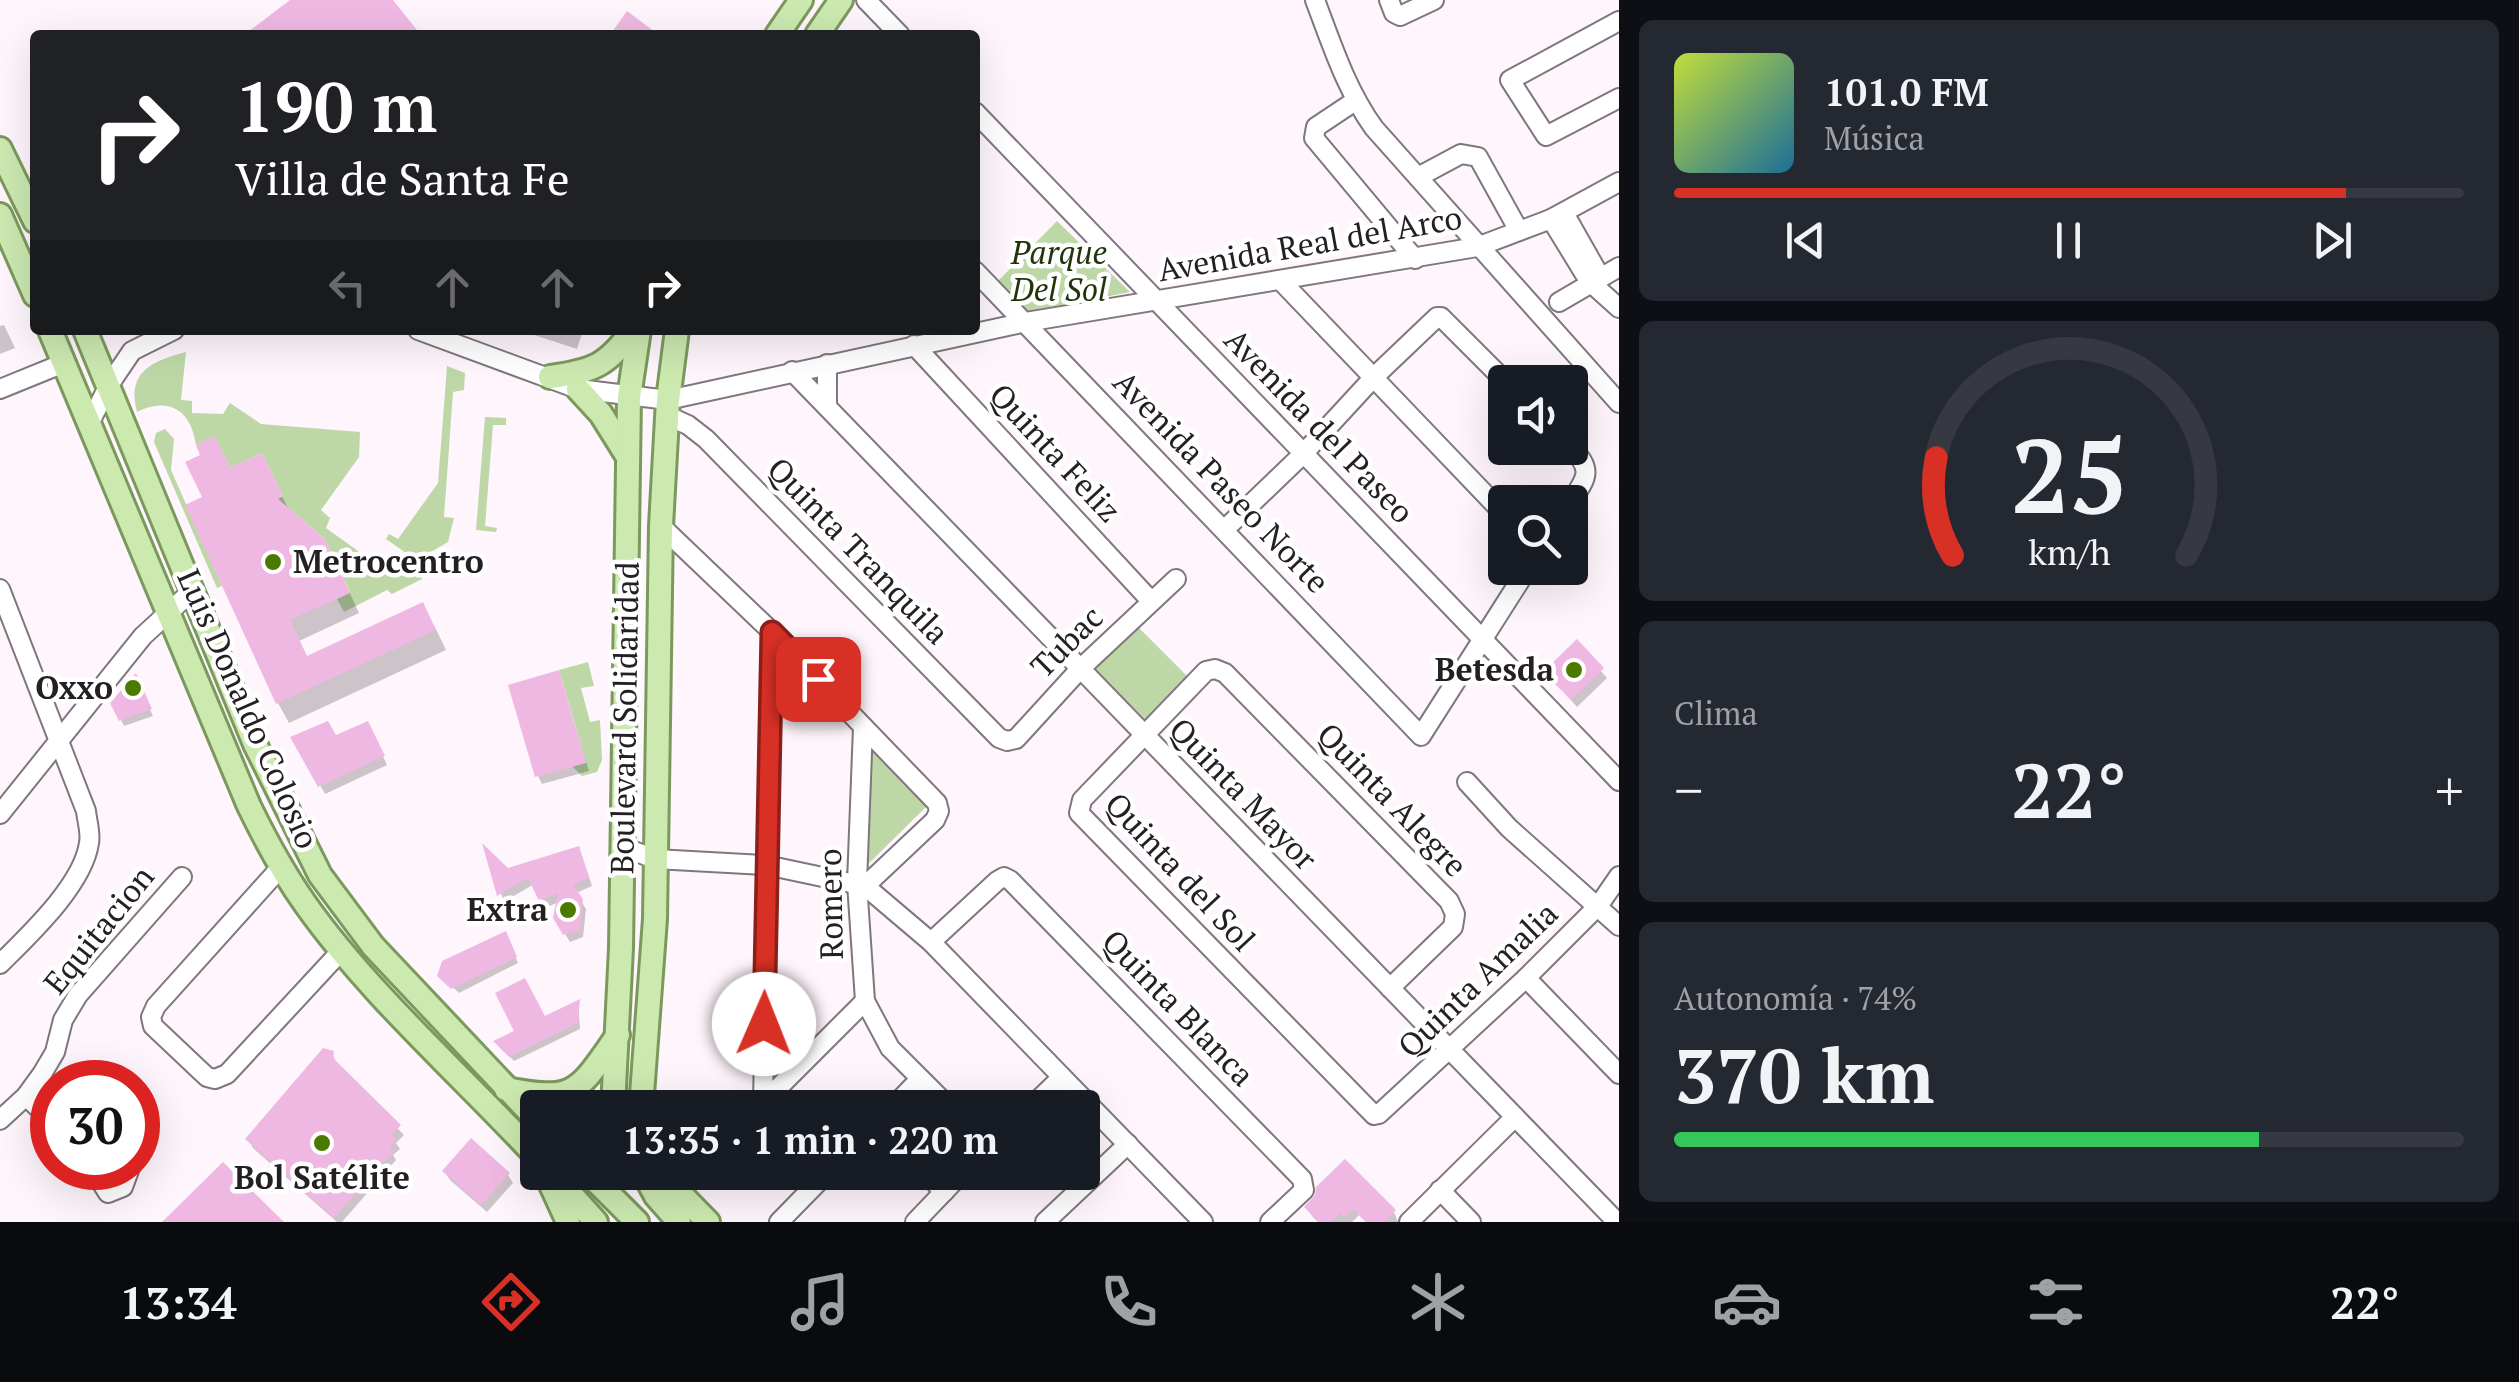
<!DOCTYPE html>
<html lang="es">
<head>
<meta charset="utf-8">
<style>
	body { margin:0; font-family:"PT Serif",serif; background:#242831; color:#f1f3f6; height:100vh; display:flex; flex-direction:column; font-size:38px; white-space:nowrap }
	* { box-sizing:border-box; margin:0 }
	p { font-size:32px; color:#9ea1a6 }
	.icon { flex:none; width:55px; height:55px; fill:none; stroke:currentColor; stroke-width:2; stroke-linecap:round; stroke-linejoin:round }
	.map { position:relative; flex:1; overflow:hidden }
	.panel { display:flex; flex-direction:column; gap:20px; padding:20px; background:#0d0f14; width:900px }
	.panel>* { flex:none }
	.banner { position:absolute; left:30px; top:30px; width:950px; height:305px; border-radius:10px; box-shadow:0 10px 40px #0002; background:#202124; color:#fff; overflow:hidden }
	.buttons { position:absolute; left:1488px; top:365px; display:grid; gap:20px }
	.buttons a { display:grid; place-items:center; width:100px; height:100px; border-radius:10px; background:#171b24; box-shadow:0 10px 40px #0002; font-size:50px }
	.speed { position:absolute; left:30px; top:1060px; display:flex; gap:20px; font-size:50px; font-weight:700; text-align:center }
	.speed>* { display:grid; place-content:center; width:130px; height:130px; border-radius:50%; background:#171b24; box-shadow:0 10px 40px #0002; line-height:1 }
	.speed .limit { border:15px solid #d22; background:#fff; color:#111 }
	.pin { position:absolute; display:grid; place-items:center; width:85px; height:85px; color:#fff; margin:-42px; border-radius:20px; box-shadow:0 5px 15px #0006 }
	.me { position:absolute; width:110px; margin:-55px; rotate:1deg; stroke-linejoin:round; filter:drop-shadow(0 0 8px #0008) }
	.turn { display:flex; align-items:center; gap:35px; height:210px; padding:0 40px; font-size:45px }
	.turn .icon { width:130px; height:130px; stroke-width:2.5 }
	.turn b { display:block; font-size:70px; line-height:85px }
	.lanes { display:flex; align-items:center; height:95px; padding:0 40px; background:#0003; justify-content:center; gap:50px; direction:ltr }
	.lanes .off { opacity:.35 }
	.big { font-size:75px; font-weight:700; line-height:1.1 }
	.panel .tile { flex:1; display:flex; flex-direction:column; justify-content:center; gap:15px; min-width:0; padding:0 35px; border-radius:15px; background:#242831 }
	.panel .dial { align-items:center; gap:0 }
	.dial svg { height:260px; overflow:visible; fill:none; stroke:#363941; stroke-width:7; stroke-linecap:round; text-anchor:middle }
	.dial text { fill:#f1f3f6; stroke:none }
	.song { display:flex; align-items:center; gap:30px }
	.cover { width:120px; height:120px; border-radius:15px; background:linear-gradient(135deg,hsl(70 70% 55%),hsl(200 70% 35%)) }
	.played { height:10px; border-radius:5px; background:linear-gradient(90deg,#d93025 85%,#363941 85%) }
	.keys { display:flex; justify-content:space-around; direction:ltr }
	.heat { display:flex; justify-content:space-between; align-items:center; font-size:55px; direction:ltr }
	.charge { height:15px; border-radius:8px; background:linear-gradient(90deg,#34c759 74%,#363941 0) }
	.trip { position:absolute; left:520px; top:1090px; width:580px; height:100px; border-radius:10px; background:#171b24; box-shadow:0 10px 40px #0002; font-weight:700; line-height:100px; text-align:center }
	.menu { display:flex; height:160px; justify-content:space-around; align-items:center; background:#090b0e; color:#9ea1a6 }
	.menu .icon { width:70px; height:70px }
	.menu .selected { color:#d93025 }
	.menu b { font-size:45px; color:#f1f3f6 }
	main { display:flex; flex:1; min-height:0 }
	.map>svg:first-child { display:block }
	.green { fill:#bdd8a6 }
	.shadow { fill:#0003 }
	.building { fill:#eeb8e2 }
	.lines { fill:none; stroke-linecap:round; stroke-linejoin:round }
	.minor-casing { stroke:#80767e; stroke-width:22 }
	.major-casing { stroke:#7b995c; stroke-width:28 }
	.minor { stroke:#fff; stroke-width:18 }
	.major { stroke:#cce9b0; stroke-width:22 }
	.route-casing { stroke:#8d1f18; stroke-width:25 }
	.route { stroke:#d93025; stroke-width:18 }
	.poi-dot { fill:#4c7a00; stroke:#fff; stroke-width:4 }
	.labels { text-anchor:middle; stroke-width:9; stroke-linejoin:round; paint-order:stroke }
	.street-label { font-size:32px; fill:#231f22; stroke:#fff }
	.park-label { font-size:32px; font-style:italic; fill:#21340b; stroke:#fff }
	.poi-label { font-size:32px; font-weight:bold; fill:#231f22; stroke:#fff; text-anchor:end }
</style>
</head>
<body>
<main>
<div class="map">
<svg width="1619" height="1222" viewBox="0 0 1619 1222">
	<rect width="100%" height="100%" fill="#fff5fc"/>
	<g class="green">
		<path d="M1057 221 1130 292 1026 313 996 283Z"/>
		<path d="M186 352 181 400 192 401V413L223 414 230 403 261 424 360 432 359 457 321 510 330 518 326 528 393 576 402 570 422 573V579L392 594 387 590 344 612 337 599 350 592 324 538 291 510 276 517 269 503 283 496 262 453 230 468 215 437 196 445C191 411 170 396 137 412 126 372 152 361 186 352Z"/>
		<path d="M447 366 465 373 464 390 453 392 444 517 454 518 448 542 424 556 406 553 386 539 389 534 398 539 438 483Z"/>
		<path d="M485 417 506 418V425H493L485 526 497 528 496 532 476 530Z"/>
		<path d="M165 429 174 439 171 470 222 586 217 588 154 442 156 433Z"/>
		<path d="M1136 625 1188 677 1145 719 1094 667Z"/>
		<path d="M588 662 594 686 581 688 590 722 600 720 602 760 597 772 582 776 572 766 586 762 559 670Z"/>
		<path d="M864 729 932 801 859 873Z"/>
	</g>
	<g class="shadow">
		<path d="M4 325 15 348 0 354V326Z"/>
		<path d="M519 330H583L577 349Z"/>
		<path d="M230 471 272 476 290 512 335 561 359 613 299 641 308 659 434 625 446 650 289 723 278 703 205 499Z"/>
		<path d="M1576 643 1607 678 1577 707 1546 672Z"/>
		<path d="M558 673 589 771 542 784 538 776Z"/>
		<path d="M135 678 153 716 124 726 113 704Z"/>
		<path d="M372 733 387 765 325 794 293 738Z"/>
		<path d="M487 851 508 871 582 856 592 886 576 893 586 909 583 937 570 942 555 917 558 902 546 908 534 884 504 902Z"/>
		<path d="M508 940 518 963 459 993 440 975Z"/>
		<path d="M578 1002 580 1029 514 1061 499 1046Z"/>
		<path d="M332 1053 337 1065 404 1135 396 1143 400 1149 393 1155 396 1160 342 1222H337L253 1148 248 1139Z"/>
		<path d="M1345 1162 1394 1212 1398 1222H1366L1359 1215 1352 1222H1318L1312 1216 1307 1207Z"/>
		<path d="M445 1172 508 1175 513 1183 487 1212 450 1180Z"/>
	</g>
	<g class="building">
		<path d="M290 0H393L421 35H244Z"/>
		<path d="M627 11 659 35H610Z"/>
		<path d="M215 436 230 468 262 453 283 496 278 499 324 538 350 593 290 620 307 656 423 602 436 630 276 704 185 505 202 497 185 462 200 455 196 445Z"/>
		<path d="M1577 639 1604 668 1571 700 1543 672Z"/>
		<path d="M559 670 586 763 535 777 508 685Z"/>
		<path d="M136 673 152 709 119 721 110 703Z"/>
		<path d="M328 721 336 735 368 721 385 756 318 787 290 737Z"/>
		<path d="M482 843 508 868 579 846 589 878 573 885 583 899 580 930 563 935 553 918 558 893 539 901 528 878 497 896Z"/>
		<path d="M506 931 517 957 451 989 437 976 442 961Z"/>
		<path d="M525 978 545 1016 580 999 578 1023 509 1057 493 1041 514 1031 495 993Z"/>
		<path d="M323 1048 334 1051 333 1058 401 1125 392 1135 397 1140 389 1147 394 1151 334 1218 245 1139Z"/>
		<path d="M471 1138 510 1173 481 1205 442 1171Z"/>
		<path d="M1345 1159 1396 1210 1385 1222H1366L1353 1209 1344 1217 1340 1213 1331 1222H1319L1304 1207 1315 1195 1316 1187Z"/>
		<path d="M223 1162 284 1222H162Z"/>
	</g>
	<g class="lines">
		<defs>
			<g id="minor">
				<path d="M866 0 900 35"/>
				<path d="M1315 0C1332 45 1346 89 1374 128L1619 403"/>
				<path d="M1389 0 1394 13 1400 16 1434 0"/>
				<path d="M1619 21 1510 80 1546 136 1619 98"/>
				<path d="M1355 101 1316 127 1314 138 1415 259"/>
				<path d="M975 112 1619 781"/>
				<path d="M1418 177 1461 154 1478 157 1519 231"/>
				<path d="M1564 213 1598 273"/>
				<path d="M1551 219 1589 281 1619 308"/>
				<path d="M975 271 1421 736 1528 568"/>
				<path d="M1281 281 1505 515"/>
				<path d="M1559 302 1619 267"/>
				<path d="M418 330 578 389 668 400 1026 322 1477 247 1551 219 1619 182"/>
				<path d="M914 345 1151 601"/>
				<path d="M792 371 1617 1222"/>
				<path d="M0 389 64 363"/>
				<path d="M827 407V364"/>
				<path d="M668 416 688 425 706 439 999 738 1007 741 1016 739 1080 669 1176 579"/>
				<path d="M89 424 109 385 132 351 174 330"/>
				<path d="M1570 446C1594 471 1587 477 1570 503"/>
				<path d="M661 526 772 632 937 803 939 811 935 820 865 886"/>
				<path d="M1225 529 1303 454 1374 377 1437 317H1441L1506 382"/>
				<path d="M0 589 86 811C87 821 91 833 89 843 83 885 29 935 0 964"/>
				<path d="M863 727 857 883 865 1001 890 1048 950 1108"/>
				<path d="M1467 782 1509 828 1619 926"/>
				<path d="M0 814 143 636 192 591"/>
				<path d="M623 847 655 859 766 865 865 886 931 942 1203 1222"/>
				<path d="M281 867 156 1006 151 1017 153 1026 207 1077 215 1079 227 1074 342 950"/>
				<path d="M931 942 997 881 1004 877 1010 880 1302 1179 1304 1190 1270 1222"/>
				<path d="M1526 978 1619 1074"/>
				<path d="M1390 988 1453 927 1455 914 1449 901 1225 673 1215 669 1206 671 1082 800 1079 813 1374 1115 1379 1114 1526 978 1599 905 1619 876"/>
				<path d="M26 1096 52 1121"/>
				<path d="M763 1103 772 632"/>
				<path d="M759 1107 865 1001"/>
				<path d="M892 1108 920 1079"/>
				<path d="M1030 1108 1062 1077"/>
				<path d="M0 1120 26 1096 42 1074 55 1052 63 1020 78 995 182 877"/>
				<path d="M92 1168 108 1193 123 1187 130 1168"/>
				<path d="M925 1172 944 1192"/>
				<path d="M676 1190 694 1172"/>
				<path d="M1440 1190 1471 1222"/>
				<path d="M779 1222 828 1172"/>
				<path d="M915 1222 963 1172"/>
				<path d="M1045 1222 1128 1144"/>
				<path d="M1409 1222 1515 1117"/>
			</g>
			<g id="major">
				<path d="M777 35 801 0"/>
				<path d="M817 35 841 0"/>
				<path d="M0 149 35 221"/>
				<path d="M0 215 35 295"/>
				<path d="M50 330 249 806C266 841 284 874 306 905 369 994 463 1077 538 1158"/>
				<path d="M85 330 255 744 320 875 373 946 538 1121"/>
				<path d="M550 377C593 371 607 366 633 330"/>
				<path d="M578 389 601 414 626 454"/>
				<path d="M506 1089C577 1103 578 1091 618 1035"/>
				<path d="M613 1108 621 948 629 397 639 330"/>
				<path d="M641 1108 655 919 661 526 668 400 677 330"/>
				<path d="M551 1172 596 1222"/>
				<path d="M587 1172 637 1222"/>
				<path d="M643 1172 656 1196 679 1222"/>
				<path d="M659 1172 708 1222"/>
				<path d="M551 1185 568 1222"/>
			</g>
		</defs>
		<use href="#minor" class="minor-casing"/>
		<use href="#major" class="major-casing"/>
		<use href="#minor" class="minor"/>
		<use href="#major" class="major"/>
	</g>
	<g class="lines">
		<defs>
			<path id="route" d="M764 1024 772 632 818 679"/>
		</defs>
		<use href="#route" class="route-casing"/>
		<use href="#route" class="route"/>
	</g>
	<g class="poi-dot">
		<circle cx="273" cy="562" r="10"/>
		<circle cx="1574" cy="670" r="10"/>
		<circle cx="133" cy="688" r="10"/>
		<circle cx="568" cy="910" r="10"/>
		<circle cx="322" cy="1143" r="10"/>
	</g>
	<g class="labels">
		<g class="street-label">
			<text transform="translate(1310 244) rotate(-10)" y="11">Avenida Real del Arco</text>
			<text transform="translate(1319 426) rotate(46)" y="11">Avenida del Paseo</text>
			<text transform="translate(1055 453) rotate(47)" y="11">Quinta Feliz</text>
			<text transform="translate(1221 482) rotate(46)" y="11">Avenida Paseo Norte</text>
			<text transform="translate(858 551) rotate(46)" y="11">Quinta Tranquila</text>
			<text transform="translate(1067 642) rotate(-45)" y="11">Tubac</text>
			<text transform="translate(248 709) rotate(66)" y="11">Luis Donaldo Colosio</text>
			<text transform="translate(625 718) rotate(-89)" y="11">Boulevard Solidaridad</text>
			<text transform="translate(1243 794) rotate(46)" y="11">Quinta Mayor</text>
			<text transform="translate(1392 800) rotate(46)" y="11">Quinta Alegre</text>
			<text transform="translate(1180 872) rotate(47)" y="11">Quinta del Sol</text>
			<text transform="translate(831 904) rotate(-91)" y="11">Romero</text>
			<text transform="translate(99 930) rotate(-51)" y="11">Equitacion</text>
			<text transform="translate(1478 980) rotate(-44)" y="11">Quinta Amalia</text>
			<text transform="translate(1178 1008) rotate(46)" y="11">Quinta Blanca</text>
		</g>
		<g class="park-label">
			<text x="1059" y="264">Parque<tspan x="1059" dy="37">Del Sol</tspan></text>
		</g>
		<g class="poi-label">
			<text x="293" y="573" text-anchor="start">Metrocentro</text>
			<text x="1554" y="681">Betesda</text>
			<text x="113" y="699">Oxxo</text>
			<text x="548" y="921">Extra</text>
			<text x="322" y="1189" text-anchor="middle">Bol Satélite</text>
		</g>
	</g>
</svg>
<div class="buttons">
<a><svg class="icon" aria-label="sound" viewBox="0 0 24 24"><path d="M4 9h4l5-4v14l-5-4H4zM17 9q2 3 0 6"/></svg></a>
<a><svg class="icon" aria-label="search" viewBox="0 0 24 24"><circle cx="10" cy="10" r="6"/><path d="M15 15l6 6"/></svg></a>
</div>
<div class="speed"><div class="limit">30</div></div>
<div class="pin" style="left:818px;top:679px;background:#d93025"><svg class="icon" aria-label="arrive" viewBox="0 0 24 24"><path d="M6 21V4h12l-3 4 3 4H6"/></svg></div>
<svg class="me" style="left:764px;top:1024px" viewBox="-20 -20 40 40"><circle r="19" fill="#fff"/><path d="M0-13L10 11 0 6-10 11z" fill="#d93025"/></svg>
<div class="trip">13:35 · 1 min · 220 m</div>
<div class="banner">
<div class="turn"><svg class="icon" aria-label="right" viewBox="0 0 24 24"><path d="M7 20v-9h11M14 6l5 5-5 5"/></svg><div><b>190 m</b>Villa de Santa Fe</div></div>
<div class="lanes"><svg class="icon off" aria-label="left" viewBox="0 0 24 24"><path d="M17 20v-9H6M10 6l-5 5 5 5"/></svg><svg class="icon off" aria-label="ahead" viewBox="0 0 24 24"><path d="M12 20V5M6 11l6-6 6 6"/></svg><svg class="icon off" aria-label="ahead" viewBox="0 0 24 24"><path d="M12 20V5M6 11l6-6 6 6"/></svg><svg class="icon" aria-label="right" viewBox="0 0 24 24"><path d="M7 20v-9h11M14 6l5 5-5 5"/></svg></div>
</div>
</div>
<section class="panel">
<div class="tile">
<div class="song"><i class="cover"></i><div><b>101.0 FM</b><p>Música</p></div></div>
<div class="played"></div>
<div class="keys"><svg class="icon" aria-label="previous" viewBox="0 0 24 24"><path d="M18 5L8 12l10 7zM5 5v14"/></svg><svg class="icon" aria-label="pause" viewBox="0 0 24 24"><path d="M8 5v14M16 5v14"/></svg><svg class="icon" aria-label="next" viewBox="0 0 24 24"><path d="M6 5l10 7-10 7zM19 5v14"/></svg></div>
</div>
<div class="tile dial"><svg viewBox="0 0 100 80">
<path d="M14 69A42 42 0 1 1 86 69"/>
<path d="M14 69A42 42 0 0 1 9 39" stroke="#d93025"/>
<text x="50" y="56" font-size="32" font-weight="700">25</text>
<text x="50" y="72" font-size="11">km/h</text>
</svg></div>
<div class="tile"><p>Clima</p>
<div class="heat"><a>−</a><b class="big">22°</b><a>+</a></div>
</div>
<div class="tile"><p>Autonomía · 74%</p><b class="big">370 km</b><div class="charge"></div></div>
</section>
</main>
<nav class="menu">
<b>13:34</b>
<svg class="icon selected" aria-label="directions" viewBox="0 0 24 24"><path d="M12 3l9 9-9 9-9-9zM9 14v-3h6M13 9l2 2-2 2"/></svg>
<svg class="icon" aria-label="music" viewBox="0 0 24 24"><path d="M9 18V5l10-2v13"/><circle cx="6" cy="18" r="3"/><circle cx="16" cy="16" r="3"/></svg>
<svg class="icon" aria-label="phone" viewBox="0 0 24 24"><path d="M5 4h4l2 5-3 2q2 4 5 5l2-3 5 2v4C11 20 4 13 5 4z"/></svg>
<svg class="icon" aria-label="climate" viewBox="0 0 24 24"><path d="M12 3v18M4 7l16 10M4 17L20 7"/></svg>
<svg class="icon" aria-label="car" viewBox="0 0 24 24"><path d="M5 17H2v-5l4-1 3-4h7l3 4 3 1v5h-3M9 17h6M6 11h13"/><circle cx="7" cy="17" r="2"/><circle cx="17" cy="17" r="2"/></svg>
<svg class="icon" aria-label="filters" viewBox="0 0 24 24"><path d="M4 7h16M4 17h16"/><circle cx="9" cy="7" r="2"/><circle cx="15" cy="17" r="2"/></svg>
<b>22°</b>
</nav>
</body>
</html>
